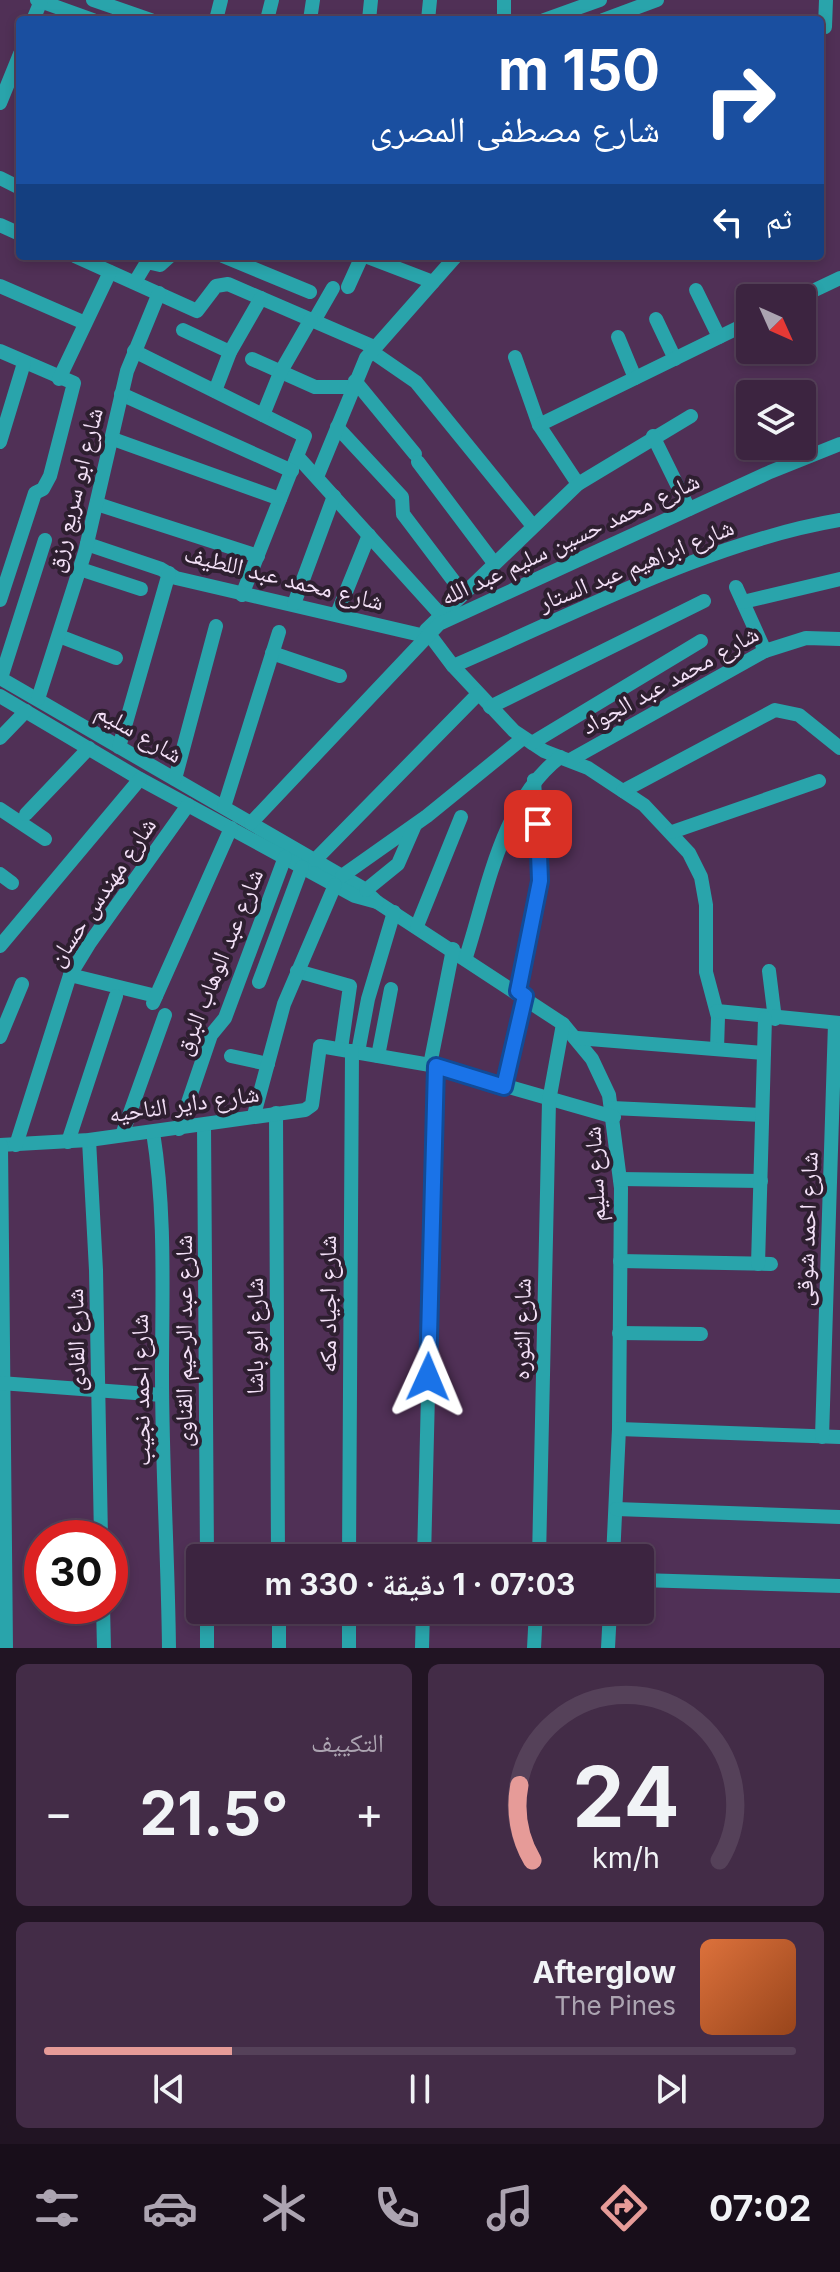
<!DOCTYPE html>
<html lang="ar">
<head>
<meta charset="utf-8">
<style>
	body { margin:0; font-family:Inter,"Noto Naskh Arabic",sans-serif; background:#432c47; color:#f1f3f6; direction:rtl; height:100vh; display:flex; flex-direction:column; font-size:30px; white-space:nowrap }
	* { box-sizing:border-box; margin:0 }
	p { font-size:26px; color:#aca4b1 }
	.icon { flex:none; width:44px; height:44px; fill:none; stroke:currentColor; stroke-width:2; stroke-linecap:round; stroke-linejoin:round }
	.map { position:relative; height:1648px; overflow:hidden; direction:ltr }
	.details { display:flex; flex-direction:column; gap:16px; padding:16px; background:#211423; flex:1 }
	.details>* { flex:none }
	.banner { position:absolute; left:16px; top:16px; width:808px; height:244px; border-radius:8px; box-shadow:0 4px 12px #0003,0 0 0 2px #554159; direction:rtl; background:#1a4fa0; color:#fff; overflow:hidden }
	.needle { width:52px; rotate:135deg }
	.controls { position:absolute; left:736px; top:284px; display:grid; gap:16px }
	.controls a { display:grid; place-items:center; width:80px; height:80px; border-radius:8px; background:#3c2440; box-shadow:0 4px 12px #0003,0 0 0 2px #554159; font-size:40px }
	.speed { position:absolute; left:24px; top:1520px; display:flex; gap:16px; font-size:40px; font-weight:700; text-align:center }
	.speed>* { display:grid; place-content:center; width:104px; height:104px; border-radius:50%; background:#3c2440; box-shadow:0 4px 12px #0003,0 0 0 2px #554159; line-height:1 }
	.speed .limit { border:12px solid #d22; background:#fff; color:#111 }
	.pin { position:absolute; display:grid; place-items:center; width:68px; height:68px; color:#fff; margin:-34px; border-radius:16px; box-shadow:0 4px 12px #0006 }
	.me { position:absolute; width:88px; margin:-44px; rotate:1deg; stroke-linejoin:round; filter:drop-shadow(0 0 6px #0008) }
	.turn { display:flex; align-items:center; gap:28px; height:168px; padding:0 32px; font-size:36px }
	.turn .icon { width:104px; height:104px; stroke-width:2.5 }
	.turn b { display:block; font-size:56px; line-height:68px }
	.then { display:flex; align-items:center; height:76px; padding:0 32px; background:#0003; gap:16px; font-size:30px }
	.big { font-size:60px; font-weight:700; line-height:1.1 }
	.details .card { flex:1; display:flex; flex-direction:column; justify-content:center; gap:12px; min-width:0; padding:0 28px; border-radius:12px; background:#432c47 }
	.details .dial { align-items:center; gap:0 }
	.dial svg { height:208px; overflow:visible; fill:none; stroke:#554159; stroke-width:7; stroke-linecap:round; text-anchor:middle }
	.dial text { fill:#f1f3f6; stroke:none }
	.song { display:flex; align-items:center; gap:24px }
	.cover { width:96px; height:96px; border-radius:12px; background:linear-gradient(135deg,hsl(20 70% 55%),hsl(20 70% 35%)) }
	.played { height:8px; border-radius:4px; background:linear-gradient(90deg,#e69b98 25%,#554159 25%) }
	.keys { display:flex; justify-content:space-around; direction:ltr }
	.heat { display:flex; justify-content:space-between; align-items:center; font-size:44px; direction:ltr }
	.details .tiles { flex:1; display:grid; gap:16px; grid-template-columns:1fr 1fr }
	.card:last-child { grid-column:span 2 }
	.trip { position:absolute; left:186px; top:1544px; width:468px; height:80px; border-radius:8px; background:#3c2440; box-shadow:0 4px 12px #0003,0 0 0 2px #554159; font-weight:700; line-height:80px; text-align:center; direction:rtl }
	.menu { display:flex; height:128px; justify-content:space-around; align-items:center; background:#180e1a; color:#aca4b1 }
	.menu .icon { width:56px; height:56px }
	.menu .active { color:#e69b98 }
	.menu b { font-size:36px; color:#f1f3f6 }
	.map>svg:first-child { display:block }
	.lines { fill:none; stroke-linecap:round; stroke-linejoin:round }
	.minor { stroke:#29a4ab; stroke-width:14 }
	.route-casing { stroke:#114b97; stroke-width:20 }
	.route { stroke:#1a73e8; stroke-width:14 }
	.labels { text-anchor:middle; stroke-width:8; stroke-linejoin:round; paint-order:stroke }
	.street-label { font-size:24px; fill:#f3e0f7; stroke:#2e1f30 }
</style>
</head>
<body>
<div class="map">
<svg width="840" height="1648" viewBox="0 0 840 1648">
	<rect width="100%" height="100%" fill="#503056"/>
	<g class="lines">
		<g class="minor">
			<path d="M37 0 93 20"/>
			<path d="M93 0 151 20"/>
			<path d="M504 0V20"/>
			<path d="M33 20 41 1"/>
			<path d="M216 20 221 0"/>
			<path d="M267 20 272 0"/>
			<path d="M310 20 313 0"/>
			<path d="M369 20 371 0"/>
			<path d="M428 20 430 0"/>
			<path d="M544 20 600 0"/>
			<path d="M603 20 657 0"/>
			<path d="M825 27 826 0"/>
			<path d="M0 103 20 54"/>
			<path d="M0 178 20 188"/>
			<path d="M0 225 20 234"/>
			<path d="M75 256 197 311 216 286 228 284 374 347"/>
			<path d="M223 256 310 292"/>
			<path d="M365 256 433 282"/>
			<path d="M135 282 147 262 160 265 170 256"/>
			<path d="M0 286 85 323"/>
			<path d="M348 287 362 256"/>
			<path d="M696 290 719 337"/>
			<path d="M798 298 840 278"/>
			<path d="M656 319 675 359"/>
			<path d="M314 321 333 288"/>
			<path d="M183 330 230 352"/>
			<path d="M618 337 635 378"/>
			<path d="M0 351 74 383 50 476 43 489 35 493 0 600"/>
			<path d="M134 351 305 436 242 595"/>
			<path d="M371 351 416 382 533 526"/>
			<path d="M515 357 539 425 578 484"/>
			<path d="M252 359 315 387H353"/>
			<path d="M59 379 110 272"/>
			<path d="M355 381 415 454"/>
			<path d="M215 391 230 352 261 298"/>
			<path d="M121 394 292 471"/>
			<path d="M263 415 280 373 311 319"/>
			<path d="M691 416 578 484 426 630 453 666 514 731 544 751 588 768 644 805 689 853 701 877 706 905V972L718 1017 717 1049"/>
			<path d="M539 425 750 322"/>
			<path d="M337 427 402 497 403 514 462 592"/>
			<path d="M653 436 689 509"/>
			<path d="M113 439 280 499"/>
			<path d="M0 442 24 363"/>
			<path d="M297 456 440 614"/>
			<path d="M418 462 494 563"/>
			<path d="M317 477 366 358 456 256"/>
			<path d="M97 504 258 556"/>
			<path d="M87 544 161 569 176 578 425 636"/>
			<path d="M80 569 141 589"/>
			<path d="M736 587 765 651"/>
			<path d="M743 602 840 579"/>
			<path d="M294 604 334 496"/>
			<path d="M337 614 369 535"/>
			<path d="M59 636 116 658"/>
			<path d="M272 653 340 676"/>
			<path d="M453 666C575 614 709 542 840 520"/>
			<path d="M0 678 361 887 377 902 563 1024 592 1059 609 1095 621 1188 619 1429 613 1558"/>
			<path d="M1 678 45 540"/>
			<path d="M0 696 140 779 355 896 377 902"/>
			<path d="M38 699 85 552 127 371 159 293"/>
			<path d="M490 707 704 601"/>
			<path d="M0 738 26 711"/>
			<path d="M532 743 701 641"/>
			<path d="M119 747 169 573"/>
			<path d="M570 760 765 651 806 638 840 639"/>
			<path d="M175 779 216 626"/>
			<path d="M623 791 775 710 799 715 840 748"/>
			<path d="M224 807 279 632"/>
			<path d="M0 809 45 839"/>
			<path d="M26 814 89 748"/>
			<path d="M251 823 439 624 770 472 840 444"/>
			<path d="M672 832 819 781"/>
			<path d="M315 860 478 694"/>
			<path d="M0 874 12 883"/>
			<path d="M342 876 427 816 523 738"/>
			<path d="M366 890 398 864 415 825"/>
			<path d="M417 926 461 817"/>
			<path d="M0 946 140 779"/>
			<path d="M466 957C488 889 501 803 560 757"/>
			<path d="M297 971 350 986 341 1049"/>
			<path d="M769 971 775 1019"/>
			<path d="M70 975 156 996"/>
			<path d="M259 982 302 867"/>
			<path d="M518 991 540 881 534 780"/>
			<path d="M153 1003 231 828"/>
			<path d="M717 1011 840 1023"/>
			<path d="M0 1037 22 984"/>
			<path d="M577 1038 764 1053"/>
			<path d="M358 1052 368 999 394 912"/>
			<path d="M231 1056 268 1064"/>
			<path d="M378 1056 391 989"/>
			<path d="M430 1065 453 949"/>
			<path d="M504 1087 525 996"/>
			<path d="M612 1108 762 1115"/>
			<path d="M276 1113 278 1558"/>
			<path d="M254 1115 284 1004 335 885"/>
			<path d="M204 1125 207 1558"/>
			<path d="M179 1129 211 1035 225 1018 285 857"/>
			<path d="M153 1132C166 1213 162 1294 162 1375 162 1466 168 1557 169 1648"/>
			<path d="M122 1135 165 1015"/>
			<path d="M89 1140 96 1270 101 1538"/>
			<path d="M68 1142 116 996"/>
			<path d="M0 1145 89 1140 305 1110 312 1105 320 1046 436 1066 614 1117"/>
			<path d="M1 1145 6 1648"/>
			<path d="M16 1145 70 975 89 944 188 805"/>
			<path d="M620 1179 761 1181"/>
			<path d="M620 1261 771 1264"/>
			<path d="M758 1264 765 1018"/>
			<path d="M619 1333 701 1334"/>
			<path d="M0 1383 162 1395"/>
			<path d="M619 1429 840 1437"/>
			<path d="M822 1437 835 1023"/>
			<path d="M616 1509 840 1517"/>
			<path d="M349 1558 352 1051"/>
			<path d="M424 1558 436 1066"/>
			<path d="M539 1558 549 1101 563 1024"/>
			<path d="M640 1580 840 1586"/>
			<path d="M103 1606 104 1648"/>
			<path d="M207 1610V1648"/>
			<path d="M279 1610V1648"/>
			<path d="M349 1648V1610"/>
			<path d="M422 1648 423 1610"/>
			<path d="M534 1648 536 1610"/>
			<path d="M608 1648 610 1610"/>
		</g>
	</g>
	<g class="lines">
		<defs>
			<path id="route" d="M428 1377 436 1066 504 1087 525 996 518 991 540 881 538 824"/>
		</defs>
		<use href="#route" class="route-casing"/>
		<use href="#route" class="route"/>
	</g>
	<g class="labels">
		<g class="street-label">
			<text transform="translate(75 490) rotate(-76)" y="8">شارع ابو سريع رزق</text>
			<text transform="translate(570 539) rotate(-25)" y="8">شارع محمد حسين سليم عبد الله</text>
			<text transform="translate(636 565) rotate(-22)" y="8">شارع ابراهيم عبد الستار</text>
			<text transform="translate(284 578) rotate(14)" y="8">شارع محمد عبد اللطيف</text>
			<text transform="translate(670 680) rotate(-29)" y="8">شارع محمد عبد الجواد</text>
			<text transform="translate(139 733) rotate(30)" y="8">شارع سليم</text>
			<text transform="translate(102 892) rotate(-56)" y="8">شارع مهندس حسان</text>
			<text transform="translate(219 962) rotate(-68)" y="8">شارع عبد الوهاب البرق</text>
			<text transform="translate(184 1104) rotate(-8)" y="8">شارع داير الناحيه</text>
			<text transform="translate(595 1174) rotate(-93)" y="8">شارع سليم</text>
			<text transform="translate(807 1229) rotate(-88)" y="8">شارع احمد شوقى</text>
			<text transform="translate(328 1304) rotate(-90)" y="8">شارع اجياد مكه</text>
			<text transform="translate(522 1329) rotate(-89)" y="8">شارع الثوره</text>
			<text transform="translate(255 1336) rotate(-90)" y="8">شارع ابو باشا</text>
			<text transform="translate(76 1340) rotate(-91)" y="8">شارع الفادى</text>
			<text transform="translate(184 1341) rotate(-90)" y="8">شارع عبد الرحيم القناوى</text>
			<text transform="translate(141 1390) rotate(-91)" y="8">شارع احمد نجيب</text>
		</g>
	</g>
</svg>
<div class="controls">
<a><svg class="needle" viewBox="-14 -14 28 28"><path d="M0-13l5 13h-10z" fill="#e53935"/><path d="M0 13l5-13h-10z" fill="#aca4b1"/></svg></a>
<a><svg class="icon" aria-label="layers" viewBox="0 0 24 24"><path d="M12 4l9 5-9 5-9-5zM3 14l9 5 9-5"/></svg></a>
</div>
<div class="speed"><div class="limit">30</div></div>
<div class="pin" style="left:538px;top:824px;background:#d93025"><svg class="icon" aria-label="arrive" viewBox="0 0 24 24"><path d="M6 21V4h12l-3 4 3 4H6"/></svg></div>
<svg class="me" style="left:428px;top:1377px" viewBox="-20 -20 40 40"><path d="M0-17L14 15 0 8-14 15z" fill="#1a73e8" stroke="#fff" stroke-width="4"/></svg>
<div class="trip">07:03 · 1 دقيقة · 330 m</div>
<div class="banner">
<div class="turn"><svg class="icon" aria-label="right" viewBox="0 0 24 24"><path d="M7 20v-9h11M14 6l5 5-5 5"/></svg><div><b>150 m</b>شارع مصطفى المصرى</div></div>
<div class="then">ثم<svg class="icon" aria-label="left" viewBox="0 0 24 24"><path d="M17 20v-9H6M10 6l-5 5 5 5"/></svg></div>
</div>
</div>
<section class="details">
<div class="tiles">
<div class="card dial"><svg viewBox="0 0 100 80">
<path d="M14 69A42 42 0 1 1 86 69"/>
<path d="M14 69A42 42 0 0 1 9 40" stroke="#e69b98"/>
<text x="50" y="56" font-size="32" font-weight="700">24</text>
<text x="50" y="72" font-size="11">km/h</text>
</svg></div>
<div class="card"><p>التكييف</p>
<div class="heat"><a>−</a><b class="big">21.5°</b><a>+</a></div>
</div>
<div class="card">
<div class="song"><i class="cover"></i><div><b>Afterglow</b><p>The Pines</p></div></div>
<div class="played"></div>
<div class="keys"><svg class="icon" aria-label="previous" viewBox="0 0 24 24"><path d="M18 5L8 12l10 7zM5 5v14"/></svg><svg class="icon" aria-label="pause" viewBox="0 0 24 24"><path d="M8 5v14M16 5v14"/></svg><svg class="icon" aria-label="next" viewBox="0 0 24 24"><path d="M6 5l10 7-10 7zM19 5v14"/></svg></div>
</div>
</div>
</section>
<nav class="menu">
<b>07:02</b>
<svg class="icon active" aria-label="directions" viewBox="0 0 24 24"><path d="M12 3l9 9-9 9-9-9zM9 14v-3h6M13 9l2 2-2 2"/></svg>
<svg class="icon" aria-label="music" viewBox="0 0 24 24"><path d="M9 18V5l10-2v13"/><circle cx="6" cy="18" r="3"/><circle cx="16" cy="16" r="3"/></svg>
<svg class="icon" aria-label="phone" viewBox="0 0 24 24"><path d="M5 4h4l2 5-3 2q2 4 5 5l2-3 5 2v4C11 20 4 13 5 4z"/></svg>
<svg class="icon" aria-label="climate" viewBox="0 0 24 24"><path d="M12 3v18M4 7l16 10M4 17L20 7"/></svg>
<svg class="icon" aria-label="car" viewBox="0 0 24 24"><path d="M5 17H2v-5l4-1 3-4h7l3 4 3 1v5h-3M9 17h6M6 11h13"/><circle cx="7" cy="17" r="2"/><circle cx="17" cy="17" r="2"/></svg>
<svg class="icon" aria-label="filters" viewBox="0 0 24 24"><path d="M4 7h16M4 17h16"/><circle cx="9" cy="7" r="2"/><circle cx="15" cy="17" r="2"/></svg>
</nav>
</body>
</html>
